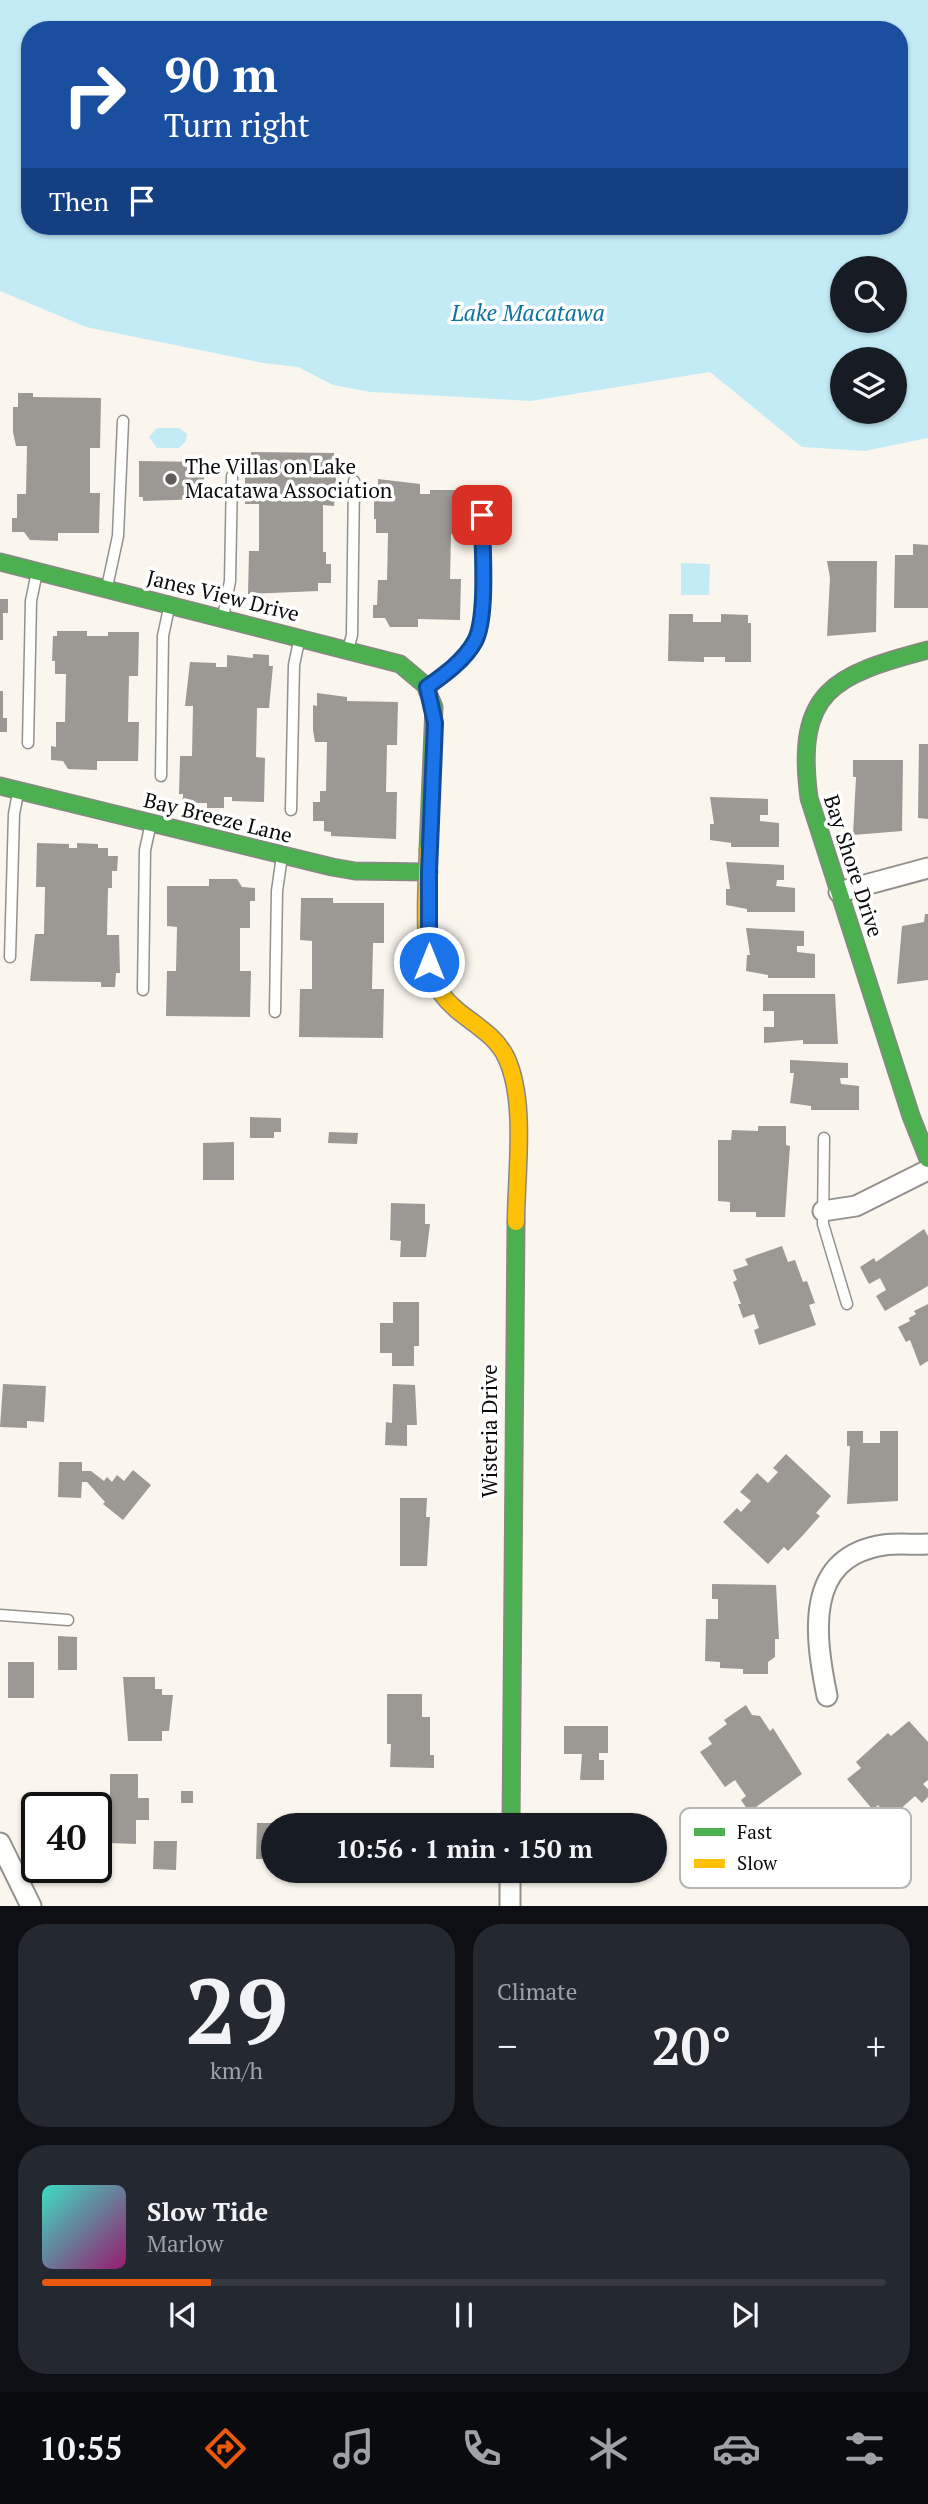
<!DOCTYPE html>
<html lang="en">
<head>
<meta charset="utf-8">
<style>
	body { margin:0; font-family:"PT Serif",serif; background:#242831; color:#f1f3f6; height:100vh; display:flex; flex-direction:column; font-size:26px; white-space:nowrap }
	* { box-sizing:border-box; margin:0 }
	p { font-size:23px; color:#9ea1a6 }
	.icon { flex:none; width:38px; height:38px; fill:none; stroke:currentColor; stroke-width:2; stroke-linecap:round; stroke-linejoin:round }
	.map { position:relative; height:1906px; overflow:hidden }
	.details { display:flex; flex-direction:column; gap:18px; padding:18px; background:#0d0f14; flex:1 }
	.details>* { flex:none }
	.guide { position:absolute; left:21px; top:21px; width:887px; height:214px; border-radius:28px; box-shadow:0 2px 5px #0004; background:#1a4fa0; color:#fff; overflow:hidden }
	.buttons { position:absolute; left:830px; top:256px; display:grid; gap:14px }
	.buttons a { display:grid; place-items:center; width:77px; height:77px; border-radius:50%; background:#171b24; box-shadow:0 2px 5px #0004; font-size:35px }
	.speed { position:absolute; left:21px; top:1792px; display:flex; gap:14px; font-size:35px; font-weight:700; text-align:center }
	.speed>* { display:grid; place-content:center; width:91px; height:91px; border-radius:50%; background:#171b24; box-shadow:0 2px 5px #0004; line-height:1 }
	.speed .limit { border:4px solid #111; border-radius:10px; background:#fff; color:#111 }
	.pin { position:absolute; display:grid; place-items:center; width:60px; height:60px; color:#fff; margin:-30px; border-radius:14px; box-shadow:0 4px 10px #0006 }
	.me { position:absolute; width:77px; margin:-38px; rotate:0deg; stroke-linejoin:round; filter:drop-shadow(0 0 5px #0008) }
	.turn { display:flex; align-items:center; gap:24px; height:147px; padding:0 28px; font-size:32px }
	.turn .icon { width:91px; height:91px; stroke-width:2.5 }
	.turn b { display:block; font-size:49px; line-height:60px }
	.then { display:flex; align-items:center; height:66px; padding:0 28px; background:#0003; gap:14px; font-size:26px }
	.big { font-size:52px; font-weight:600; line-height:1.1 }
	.details .widget { flex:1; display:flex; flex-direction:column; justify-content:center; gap:10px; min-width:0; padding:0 24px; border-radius:28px; background:#242831 }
	.details .dial { align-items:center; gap:0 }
	.dial b { font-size:91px; line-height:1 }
	.song { display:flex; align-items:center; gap:21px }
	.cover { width:84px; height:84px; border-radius:10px; background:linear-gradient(135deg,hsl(170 70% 55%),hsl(320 70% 35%)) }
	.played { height:7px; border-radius:4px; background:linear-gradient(90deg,#ea580c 20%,#363941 20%) }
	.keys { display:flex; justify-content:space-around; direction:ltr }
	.heat { display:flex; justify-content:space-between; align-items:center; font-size:38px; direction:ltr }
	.details .tiles { flex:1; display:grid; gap:18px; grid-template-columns:1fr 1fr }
	.widget:last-child { grid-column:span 2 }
	.trip { position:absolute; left:261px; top:1813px; width:406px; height:70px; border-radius:35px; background:#171b24; box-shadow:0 2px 5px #0004; font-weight:600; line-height:70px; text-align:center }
	.dock { display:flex; height:112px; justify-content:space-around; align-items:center; background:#090b0e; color:#9ea1a6 }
	.dock .icon { width:49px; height:49px }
	.dock .on { color:#ea580c }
	.dock b { font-size:32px; color:#f1f3f6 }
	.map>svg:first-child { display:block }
	.water { fill:#c3ebf6; fill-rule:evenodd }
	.building { fill:#9c9894 }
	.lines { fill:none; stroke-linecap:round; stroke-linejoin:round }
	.lane-casing { stroke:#93918d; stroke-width:13 }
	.street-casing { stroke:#93918d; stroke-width:23 }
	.fast-casing { stroke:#898784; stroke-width:19 }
	.slow-casing { stroke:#898784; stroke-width:19 }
	.lane { stroke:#fefefc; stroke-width:10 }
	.street { stroke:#fefefc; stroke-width:19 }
	.fast { stroke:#4caf50; stroke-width:16 }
	.slow { stroke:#ffc107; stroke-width:16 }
	.route-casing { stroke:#114b97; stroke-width:18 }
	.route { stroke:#1a73e8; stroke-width:12 }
	.poi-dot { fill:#5f5d5a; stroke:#fff; stroke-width:2.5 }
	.labels { text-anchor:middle; stroke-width:7; stroke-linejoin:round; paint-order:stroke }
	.poi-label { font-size:21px; fill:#0b0b0b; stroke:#fff; text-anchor:start }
	.street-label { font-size:21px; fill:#0b0b0b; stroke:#fff }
	.water-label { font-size:23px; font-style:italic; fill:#1074a1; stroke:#fff }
	.key { fill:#fff; stroke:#b6b6b6; stroke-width:2 }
	.key-label { font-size:19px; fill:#0b0b0b }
</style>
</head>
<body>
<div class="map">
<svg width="928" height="1906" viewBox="0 0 928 1906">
	<rect width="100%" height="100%" fill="#faf6ee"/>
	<g class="water">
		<path d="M0 0H928V438L865 451 802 447 710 372 531 401 371 392 333 385 298 367 263 363 86 327 0 291ZM30 30H900V226H30ZM842 268H894V320H842ZM842 359H894V411H842Z"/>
		<path d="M157 428H179L187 434 186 441 179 448H157L149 437Z"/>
		<path d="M681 563 710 564 709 595H681Z"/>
	</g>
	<g class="building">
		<path d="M18 393H33V397L101 398 100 448H90V493H100L99 533H58V541L30 540 24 532H12V518H17V494H26L27 446H16L13 432V407H18Z"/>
		<path d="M251 452 334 453V466H337L334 506 323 505V552H326V564H331V583H318V591L248 594 249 551H259V504H245V465H251Z"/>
		<path d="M139 461 204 462V499L143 501V497H139Z"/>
		<path d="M378 479 420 484V494H430V490H461L460 534H451L450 579H461L460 620 418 619V627H390L385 618H373V605H377L378 580H387L388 533H376V519H374V493H378Z"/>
		<path d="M913 544 928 545V608H894L895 555H913Z"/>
		<path d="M827 561H877L876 632 827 636 830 578Z"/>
		<path d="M0 599H8V613H3V640H0Z"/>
		<path d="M669 614H693V622H721V614L748 615V623H751V662H725V657H704V662L668 661Z"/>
		<path d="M57 631H87V636H108V632H139L138 676H129L128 722H139L138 761H97V770L68 769 63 761 51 760V746L56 747V722H65L66 674H55V661H52L53 636H57Z"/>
		<path d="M253 654 269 655V666H273L269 708H257L256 757 265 758 264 802 232 801V797H224V808H207V803H195V808H182L183 794H179L180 756H192L193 706H185L190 662 216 663V667H227V655L253 658Z"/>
		<path d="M0 691H3V718H7V732H0Z"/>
		<path d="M317 693 347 697V701L398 702 397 745H387L386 792H397L396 839 331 836V832L324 831V821H313V802H320V791H326L327 742H315L313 730V705L317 706Z"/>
		<path d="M919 744H928V819L918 818Z"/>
		<path d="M853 760H903L902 831 853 835 856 777H853Z"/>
		<path d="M710 797 768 799V815H760V821L779 823V847H731V843L710 840V824H714Z"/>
		<path d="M37 843 69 844V848H77V843L98 844V848H108V856H118L117 871H112V888H108L107 935H119L120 973H116L115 987H101V982L30 981 35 934H44L45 887H36Z"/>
		<path d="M726 862 784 865V880H777L776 886 795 888V912H747V909L726 905V889H730Z"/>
		<path d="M209 879H237L242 887 255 888V901H250V928H240V971H251L250 1017 166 1016 167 971H176L177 927 167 926V886H209Z"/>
		<path d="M301 898H333V903H384V943H373L372 989H384L383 1038 299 1037 300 989H312V941L300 940Z"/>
		<path d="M925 914H928V980L897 984 902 926 924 922Z"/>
		<path d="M746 928 804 931V946H797V952L815 954V978H768V975L746 971 747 955H750Z"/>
		<path d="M763 994H835L838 1044H803V1040L764 1043V1027H774V1011H763Z"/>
		<path d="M790 1060 848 1063V1078H840L841 1084 859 1086V1110H811V1106L790 1103 794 1073H790Z"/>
		<path d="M250 1117 281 1118V1132H274V1138H250Z"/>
		<path d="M758 1126H786V1145L790 1146 785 1217H756V1212H730V1202L718 1201V1140H731L732 1130 758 1131Z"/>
		<path d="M329 1132 358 1133 357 1144 328 1143Z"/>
		<path d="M234 1142V1180H203V1143Z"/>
		<path d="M391 1203 425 1204V1224H430L426 1257H400L401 1241 390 1240Z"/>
		<path d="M924 1229 928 1236V1286L885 1311 876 1296 886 1290 880 1278 869 1284 860 1267 874 1258 876 1262Z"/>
		<path d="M782 1246 788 1262 795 1260 803 1282 807 1281 815 1303 809 1305 816 1325 759 1345 754 1330 759 1328 754 1314 743 1318 738 1304H741L733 1282 737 1280 733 1270 748 1265 745 1259Z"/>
		<path d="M393 1302H419V1346H414V1366H392V1353H380V1323H393Z"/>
		<path d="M928 1304V1361L920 1366 910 1340 906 1342 898 1327 910 1321 909 1318 916 1314 914 1311Z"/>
		<path d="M3 1384 46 1386 44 1422 27 1421V1428L0 1427Z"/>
		<path d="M393 1384 415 1385 417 1425H407V1446L385 1445 386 1422 392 1423Z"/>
		<path d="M847 1431H863V1443H880V1431H898V1501L847 1504 850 1446H847Z"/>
		<path d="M786 1454 831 1496 816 1513 820 1516 804 1534 788 1551 784 1547 768 1564 723 1522 737 1508 741 1512 751 1501 740 1492 757 1473 768 1483 778 1472 773 1468Z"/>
		<path d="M59 1462H82V1471H91L104 1481 107 1477 112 1482 117 1475 124 1481 133 1470 151 1485 123 1520 103 1504 105 1502 87 1482H82L81 1498 58 1497Z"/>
		<path d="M400 1498H427L426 1517H430L427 1566H400Z"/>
		<path d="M712 1584 776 1585 779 1639H775V1657L768 1662V1674H743V1669L720 1668V1662L705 1661 706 1619H718V1599H712Z"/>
		<path d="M58 1636 77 1637V1670H58Z"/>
		<rect x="8" y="1662" width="26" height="36"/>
		<path d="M123 1677H155V1689H162V1695H173L169 1731H162V1741H128Z"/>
		<path d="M387 1694H422V1717H430V1755H434V1768L390 1767 391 1744H387Z"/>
		<path d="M746 1705 752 1715 760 1716 770 1731 773 1728 802 1774 749 1812 741 1800 746 1796 735 1780 725 1787 700 1752 712 1744 708 1738 727 1724 724 1720Z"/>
		<path d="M909 1721 928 1742V1780L923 1784 928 1789V1797L922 1803 915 1796 897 1812 894 1808 886 1815 878 1805 873 1810 847 1779 861 1768 856 1762 888 1733 891 1736Z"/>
		<path d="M564 1726H608V1753H599V1760H604V1780H580L582 1754H564Z"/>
		<path d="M110 1774H138V1798H149V1820H136V1844L110 1843Z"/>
		<rect x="181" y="1791" width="12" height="12"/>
		<path d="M417 1813 471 1814V1825H416Z"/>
		<rect x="286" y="1815" width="14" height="10"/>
		<path d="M257 1823H273V1859H256Z"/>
		<path d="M154 1841H177L176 1870 153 1869Z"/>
	</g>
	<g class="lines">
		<defs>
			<g id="lane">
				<path d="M107 587 118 536 123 421"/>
				<path d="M223 617 230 581 232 476"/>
				<path d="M348 650 352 635 354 481"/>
				<path d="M429 686C445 675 466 659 475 641 488 615 482 546 482 515"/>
				<path d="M28 743 31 601 37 572"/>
				<path d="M161 776 163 636 169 608"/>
				<path d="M291 810 294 665 299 641"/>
				<path d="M10 957 14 814 18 793"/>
				<path d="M143 990 145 850 151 823"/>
				<path d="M275 1012 277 891 282 856"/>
				<path d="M824 1138 823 1224 847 1304"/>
				<path d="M0 1615 68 1620"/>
			</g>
			<g id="street">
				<path d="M839 892 928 868"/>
				<path d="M823 1211 856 1206 928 1170"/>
				<path d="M827 1696C815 1637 803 1557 884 1545 898 1543 914 1545 928 1544"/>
				<path d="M0 1843 31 1906"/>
				<path d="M510 1906V1871"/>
			</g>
			<g id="fast">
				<path d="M0 562 400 664 425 685 434 707 428 850"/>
				<path d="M928 650C833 675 795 691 809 798L911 1116 928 1159"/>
				<path d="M0 786 332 867 355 871 429 872"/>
				<path d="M511 1825 516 1222"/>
			</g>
			<path id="slow" d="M428 850C427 887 420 962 441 993 459 1019 492 1028 506 1057 527 1101 516 1173 516 1222"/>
		</defs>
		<use href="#lane" class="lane-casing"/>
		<use href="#street" class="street-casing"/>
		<use href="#fast" class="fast-casing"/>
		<use href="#slow" class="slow-casing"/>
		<use href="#lane" class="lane"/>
		<use href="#street" class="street"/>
		<use href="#fast" class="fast"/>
		<use href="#slow" class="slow"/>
	</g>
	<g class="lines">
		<defs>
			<path id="route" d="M429 962V872L435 723 427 687C444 675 465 660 475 641 488 617 482 545 482 515"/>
		</defs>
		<use href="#route" class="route-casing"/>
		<use href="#route" class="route"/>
	</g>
	<circle class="poi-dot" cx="171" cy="479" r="7"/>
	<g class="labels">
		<g class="poi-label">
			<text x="185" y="474">The Villas on Lake<tspan x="185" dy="24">Macatawa Association</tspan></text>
		</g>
		<g class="street-label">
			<text transform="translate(223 596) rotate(14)" y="7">Janes View Drive</text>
			<text transform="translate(218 818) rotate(14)" y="7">Bay Breeze Lane</text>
			<text transform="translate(853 866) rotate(72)" y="7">Bay Shore Drive</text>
			<text transform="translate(490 1431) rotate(-90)" y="7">Wisteria Drive</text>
		</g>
		<g class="water-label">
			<text x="528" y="321">Lake Macatawa</text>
		</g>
	</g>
	<rect x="680" y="1808" width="231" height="80" rx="10" class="key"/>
	<rect x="694" y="1828" width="31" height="8" fill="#4caf50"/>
	<rect x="694" y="1859" width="31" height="9" fill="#ffc107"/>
	<g class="key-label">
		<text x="737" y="1839">Fast</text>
		<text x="737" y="1870">Slow</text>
	</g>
</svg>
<div class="buttons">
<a><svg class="icon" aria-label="search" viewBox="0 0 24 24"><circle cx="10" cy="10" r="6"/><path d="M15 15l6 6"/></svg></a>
<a><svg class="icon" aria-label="layers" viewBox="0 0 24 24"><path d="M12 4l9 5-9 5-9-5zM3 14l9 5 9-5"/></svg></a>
</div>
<div class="speed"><div class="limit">40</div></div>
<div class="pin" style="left:482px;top:515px;background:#d93025"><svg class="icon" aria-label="arrive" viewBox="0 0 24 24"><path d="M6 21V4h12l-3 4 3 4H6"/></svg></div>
<svg class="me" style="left:429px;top:962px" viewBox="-20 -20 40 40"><circle r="17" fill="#1a73e8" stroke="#fff" stroke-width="3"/><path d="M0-11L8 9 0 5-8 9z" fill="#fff"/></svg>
<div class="trip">10:56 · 1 min · 150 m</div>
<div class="guide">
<div class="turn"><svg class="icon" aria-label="right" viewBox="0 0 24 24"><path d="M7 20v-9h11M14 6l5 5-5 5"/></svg><div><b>90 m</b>Turn right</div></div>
<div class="then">Then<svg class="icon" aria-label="arrive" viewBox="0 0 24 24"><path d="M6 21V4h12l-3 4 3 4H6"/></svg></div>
</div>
</div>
<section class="details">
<div class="tiles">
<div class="widget dial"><b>29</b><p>km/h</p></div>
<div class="widget"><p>Climate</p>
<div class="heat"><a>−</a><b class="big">20°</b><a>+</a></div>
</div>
<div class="widget">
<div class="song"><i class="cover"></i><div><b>Slow Tide</b><p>Marlow</p></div></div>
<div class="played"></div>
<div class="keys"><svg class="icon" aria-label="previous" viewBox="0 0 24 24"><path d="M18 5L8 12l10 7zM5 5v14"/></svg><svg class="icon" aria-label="pause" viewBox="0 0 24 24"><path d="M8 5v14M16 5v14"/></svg><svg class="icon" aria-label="next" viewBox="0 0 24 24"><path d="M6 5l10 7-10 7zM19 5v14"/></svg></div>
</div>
</div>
</section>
<nav class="dock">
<b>10:55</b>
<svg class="icon on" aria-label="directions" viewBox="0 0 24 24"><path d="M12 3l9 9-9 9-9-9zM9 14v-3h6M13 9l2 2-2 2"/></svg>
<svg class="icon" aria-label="music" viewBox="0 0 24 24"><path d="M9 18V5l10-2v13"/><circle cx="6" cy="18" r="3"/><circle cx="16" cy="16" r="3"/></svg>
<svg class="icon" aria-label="phone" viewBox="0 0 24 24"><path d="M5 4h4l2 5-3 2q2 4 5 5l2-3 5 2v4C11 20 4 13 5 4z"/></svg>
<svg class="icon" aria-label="climate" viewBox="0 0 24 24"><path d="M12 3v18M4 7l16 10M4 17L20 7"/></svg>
<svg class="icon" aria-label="car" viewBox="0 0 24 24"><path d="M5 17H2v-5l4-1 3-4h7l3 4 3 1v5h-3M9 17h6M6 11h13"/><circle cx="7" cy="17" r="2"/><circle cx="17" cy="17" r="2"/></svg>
<svg class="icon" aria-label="filters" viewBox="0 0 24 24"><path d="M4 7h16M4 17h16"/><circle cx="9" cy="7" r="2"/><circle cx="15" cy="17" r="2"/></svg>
</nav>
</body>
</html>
